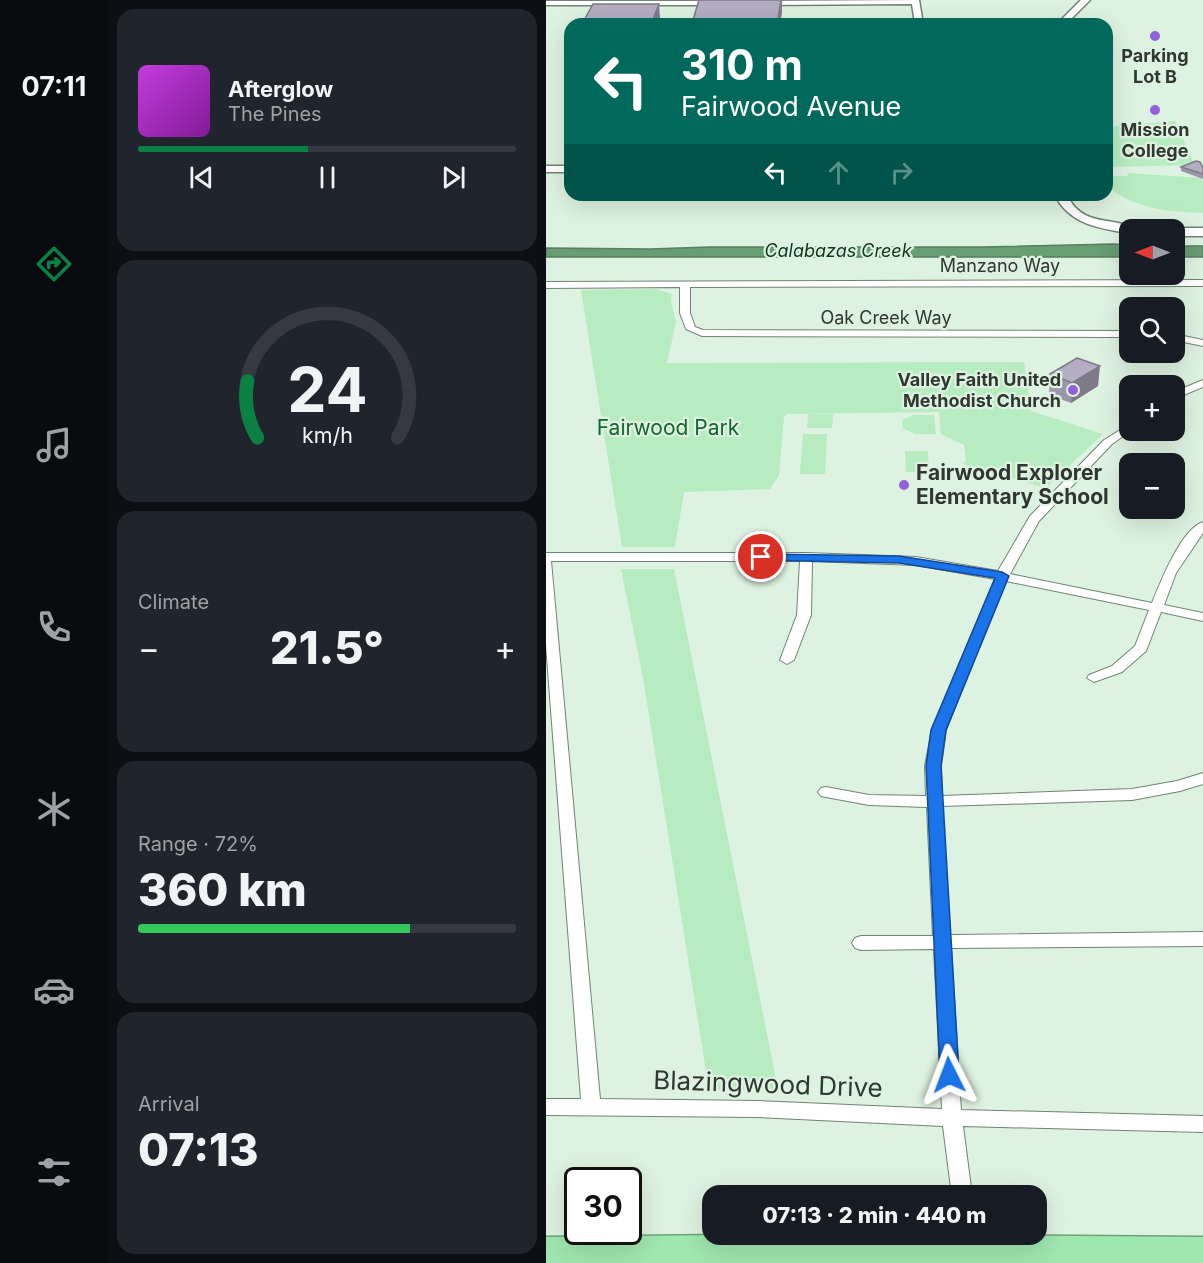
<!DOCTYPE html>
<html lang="en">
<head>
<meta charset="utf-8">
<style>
	body { margin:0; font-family:Inter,sans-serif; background:#20242c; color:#f1f3f6; height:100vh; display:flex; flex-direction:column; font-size:22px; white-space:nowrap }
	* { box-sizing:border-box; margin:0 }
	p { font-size:20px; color:#9ea1a6 }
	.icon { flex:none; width:33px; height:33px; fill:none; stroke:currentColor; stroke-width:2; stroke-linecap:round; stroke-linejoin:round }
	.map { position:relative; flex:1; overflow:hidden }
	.side { display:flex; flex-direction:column; gap:9px; padding:9px; background:#0d0f14; width:438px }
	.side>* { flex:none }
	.banner { position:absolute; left:18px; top:18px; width:549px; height:183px; border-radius:18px; box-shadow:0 6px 24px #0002; background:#00695c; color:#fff; overflow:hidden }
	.needle { width:39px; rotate:270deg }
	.controls { position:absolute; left:573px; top:219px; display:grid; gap:12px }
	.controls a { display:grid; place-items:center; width:66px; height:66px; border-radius:12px; background:#171b24; box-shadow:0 6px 24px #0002; font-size:30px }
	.speed { position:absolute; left:18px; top:1167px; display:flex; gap:12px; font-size:30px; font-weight:700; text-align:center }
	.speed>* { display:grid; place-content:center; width:78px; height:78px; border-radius:50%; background:#171b24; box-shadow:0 6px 24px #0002; line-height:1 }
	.speed .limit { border:3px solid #111; border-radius:9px; background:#fff; color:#111 }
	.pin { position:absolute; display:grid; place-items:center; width:51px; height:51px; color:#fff; margin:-26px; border:3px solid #fff; border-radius:50%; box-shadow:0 2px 6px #0007 }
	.me { position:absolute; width:66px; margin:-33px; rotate:357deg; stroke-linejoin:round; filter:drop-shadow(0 0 4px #0008) }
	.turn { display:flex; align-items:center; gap:21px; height:126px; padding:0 18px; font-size:27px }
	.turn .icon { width:78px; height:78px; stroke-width:2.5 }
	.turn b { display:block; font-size:42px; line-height:51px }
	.lanes { display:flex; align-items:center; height:57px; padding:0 18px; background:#0003; justify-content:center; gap:30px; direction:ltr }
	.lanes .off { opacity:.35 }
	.big { font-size:45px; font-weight:800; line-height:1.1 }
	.side .tile { flex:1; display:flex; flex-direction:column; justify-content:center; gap:9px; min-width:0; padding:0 21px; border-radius:18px; background:#20242c }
	.side .dial { align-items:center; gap:0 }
	.dial svg { height:156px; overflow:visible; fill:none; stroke:#363941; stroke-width:7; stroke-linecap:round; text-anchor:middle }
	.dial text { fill:#f1f3f6; stroke:none }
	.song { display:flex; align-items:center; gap:18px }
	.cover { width:72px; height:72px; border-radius:9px; background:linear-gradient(135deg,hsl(290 70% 55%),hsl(290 70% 35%)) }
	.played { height:6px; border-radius:3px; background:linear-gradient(90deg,#0b8043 45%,#363941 45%) }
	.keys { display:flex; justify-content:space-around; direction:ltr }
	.heat { display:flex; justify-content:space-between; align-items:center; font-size:33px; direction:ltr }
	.charge { height:9px; border-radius:4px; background:linear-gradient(90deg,#34c759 72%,#363941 0) }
	.trip { position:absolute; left:156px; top:1185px; width:345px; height:60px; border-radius:18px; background:#171b24; box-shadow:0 6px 24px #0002; font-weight:800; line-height:60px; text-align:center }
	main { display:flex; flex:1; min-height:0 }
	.tabs { display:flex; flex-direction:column; width:108px; justify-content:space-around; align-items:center; background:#090b0e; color:#9ea1a6 }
	.tabs .icon { width:42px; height:42px }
	.tabs .selected { color:#0b8043 }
	.tabs b { font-size:27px; color:#f1f3f6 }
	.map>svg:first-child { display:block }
	.green { fill:#b7ecc1 }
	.water { fill:#689e74; stroke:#577f60; stroke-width:1.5 }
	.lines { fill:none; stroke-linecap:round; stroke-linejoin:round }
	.minor-casing { stroke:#718374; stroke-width:2 }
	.tertiary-casing { stroke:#718374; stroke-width:3 }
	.trunk-casing { stroke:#6aa577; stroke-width:3 }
	.minor { fill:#fff; fill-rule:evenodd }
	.tertiary { fill:#fff; fill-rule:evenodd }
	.trunk { fill:#a0e6b0; fill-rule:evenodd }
	.wall { fill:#9b96a8 }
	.shaded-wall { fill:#7e7a88 }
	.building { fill:#b4aec3; stroke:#7e7a88; stroke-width:1.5 }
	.route { fill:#1a73e8; stroke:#114b97; stroke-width:1.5 }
	.poi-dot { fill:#9061db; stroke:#def2e1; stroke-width:2 }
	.labels { text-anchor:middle; stroke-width:4.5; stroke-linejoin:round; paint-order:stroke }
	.far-poi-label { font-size:18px; font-weight:bold; fill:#303731; stroke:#def2e1 }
	.far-water-label { font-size:18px; font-style:italic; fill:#0f381b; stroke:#def2e1 }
	.far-street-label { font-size:18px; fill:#303731; stroke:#def2e1 }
	.park-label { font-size:21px; fill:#146731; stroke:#def2e1 }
	.poi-label { font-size:21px; font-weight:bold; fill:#303731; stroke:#def2e1; text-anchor:start }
	.near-street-label { font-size:26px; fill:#303731; stroke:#def2e1 }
</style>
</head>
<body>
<main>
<nav class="tabs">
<b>07:11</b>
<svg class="icon selected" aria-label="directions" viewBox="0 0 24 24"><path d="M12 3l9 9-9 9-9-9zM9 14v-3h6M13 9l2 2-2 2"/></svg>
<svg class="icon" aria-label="music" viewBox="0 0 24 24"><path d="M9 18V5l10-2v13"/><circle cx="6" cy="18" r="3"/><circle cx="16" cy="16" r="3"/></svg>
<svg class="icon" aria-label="phone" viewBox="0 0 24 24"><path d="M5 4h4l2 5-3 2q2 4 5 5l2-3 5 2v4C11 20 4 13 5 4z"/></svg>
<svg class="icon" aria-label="climate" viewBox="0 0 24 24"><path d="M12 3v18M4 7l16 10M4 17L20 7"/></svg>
<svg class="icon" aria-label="car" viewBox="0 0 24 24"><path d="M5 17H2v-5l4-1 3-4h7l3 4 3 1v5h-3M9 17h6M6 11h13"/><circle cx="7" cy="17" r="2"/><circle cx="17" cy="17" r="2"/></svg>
<svg class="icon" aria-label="filters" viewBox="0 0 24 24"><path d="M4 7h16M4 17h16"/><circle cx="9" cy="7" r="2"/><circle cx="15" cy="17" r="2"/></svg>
</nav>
<section class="side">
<div class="tile">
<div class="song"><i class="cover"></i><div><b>Afterglow</b><p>The Pines</p></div></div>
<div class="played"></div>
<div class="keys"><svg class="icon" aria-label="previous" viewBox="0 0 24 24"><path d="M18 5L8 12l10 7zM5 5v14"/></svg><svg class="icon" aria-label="pause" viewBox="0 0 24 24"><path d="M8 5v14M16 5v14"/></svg><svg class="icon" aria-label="next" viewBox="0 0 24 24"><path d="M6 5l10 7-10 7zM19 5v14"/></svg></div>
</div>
<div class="tile dial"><svg viewBox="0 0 100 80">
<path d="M14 69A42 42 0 1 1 86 69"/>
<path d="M14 69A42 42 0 0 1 9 40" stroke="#0b8043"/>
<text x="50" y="56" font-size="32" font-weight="700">24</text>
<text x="50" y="72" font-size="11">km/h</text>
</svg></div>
<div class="tile"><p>Climate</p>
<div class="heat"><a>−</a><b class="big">21.5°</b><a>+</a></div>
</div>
<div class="tile"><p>Range · 72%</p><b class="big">360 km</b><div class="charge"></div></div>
<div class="tile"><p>Arrival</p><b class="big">07:13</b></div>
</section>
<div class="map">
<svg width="657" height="1263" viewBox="0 0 657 1263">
	<rect width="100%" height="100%" fill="#def2e1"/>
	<g class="green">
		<path d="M629 121 649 165 561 167V127Z"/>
		<path d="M581 173 655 178 657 183V213C626 212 587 209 563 187L561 176H582Z"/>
		<path d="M110 289 126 294 125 302 130 322 121 363 478 362 485 411 557 434 500 488 419 465 418 463 420 461 418 445 395 434 393 412 241 414 238 417 233 475 224 489 138 492 129 547H76L35 290Z"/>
		<path d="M262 414H287L286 428H261Z"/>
		<path d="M368 415H388L390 434H369L357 428 356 420Z"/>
		<path d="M257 434H281L279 474H254Z"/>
		<path d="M359 451H382L383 472H360Z"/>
		<path d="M75 569H128L232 1089 163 1090 97 678Z"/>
	</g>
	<g class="water">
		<path d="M568 244 583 245V257H0V248L104 249 164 247H436Z"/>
		<rect x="629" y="246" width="28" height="11"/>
	</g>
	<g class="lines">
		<defs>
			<g id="minor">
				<path d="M657 280V286L144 287V313L149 327 157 330 584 331V337L156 336 140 329 134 313V287L0 288V282Z"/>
				<path d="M628 334 657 340V346L628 340Z"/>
				<path d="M657 380V387L628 399V392Z"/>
				<path d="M584 424V430H586L566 444 493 521 464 574 606 603C614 583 635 529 657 522V533L630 573 618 605 657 613V621L615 612 600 651 576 672 548 682 541 678 543 675 566 666 589 646 603 610 460 581 400 730 395 766 396 796 586 789 631 781 657 773V784L634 791 586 800 396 806 404 935 657 932V946L405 948 415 1110 657 1116V1132L417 1126 426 1196H406L397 1126 212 1117 0 1115V1099H35L0 645V553H260L370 557 452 571 484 516 558 440ZM5 561H254L251 615 234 660 241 664 248 660 265 615 266 561 370 565 449 579 386 730 379 766 380 796 323 795 280 787 275 788 272 792 275 796 280 797 323 805 381 807 387 936H315L309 938 306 943 309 948 315 950 388 949 396 1109 212 1101 54 1099Z"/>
			</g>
			<g id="tertiary">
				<path d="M373 0 377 24H369L366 4 212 5 208 3 212 1Z"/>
				<path d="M535 0H544L520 24H511Z"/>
				<path d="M0 1H175L179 3 175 5H0Z"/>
				<rect x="0" y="166" width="24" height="6"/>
				<path d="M509 195H521C537 229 568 215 590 230H584V233C554 229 523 224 509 195Z"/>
				<path d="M628 228H657V236H628V230H624Z"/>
			</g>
			<path id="trunk" d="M260 1234 657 1237V1263H0V1237Z"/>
		</defs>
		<use href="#minor" class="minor-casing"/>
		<use href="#tertiary" class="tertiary-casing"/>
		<use href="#trunk" class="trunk-casing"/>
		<use href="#minor" class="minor"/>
		<use href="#tertiary" class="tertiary"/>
		<use href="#trunk" class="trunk"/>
	</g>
	<g class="wall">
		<path d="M236 0V12L234 24H147V20Z"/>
		<path d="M635 167 657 168V179L635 171Z"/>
		<path d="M504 374 552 386 525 403 503 395Z"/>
	</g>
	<g class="shaded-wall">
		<path d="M236 0V12L234 24H231Z"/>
		<path d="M113 4 114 18 112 24H105Z"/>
		<path d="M554 366 552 386 525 403 526 383Z"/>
	</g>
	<g class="building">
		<path d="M153 0H235L231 24H155L156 20H147Z"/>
		<path d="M47 4H113L105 24H36Z"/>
		<path d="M650 161 654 162 657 168V174L635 167Z"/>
		<path d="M531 358 554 366 526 383 504 374Z"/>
	</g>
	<path class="route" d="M215 554 353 556 456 572 463 576 400 730 395 766 413 1075 410 1080 403 1082 397 1080 394 1075 380 766 385 730 449 578 353 563 210 560 208 557 210 555Z"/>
	<g class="poi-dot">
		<circle cx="609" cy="36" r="6"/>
		<circle cx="609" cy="110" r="6"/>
		<circle cx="527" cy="390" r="6"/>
		<circle cx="358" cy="485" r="6"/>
	</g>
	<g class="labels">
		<g class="far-poi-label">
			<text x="609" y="62">Parking<tspan x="609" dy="21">Lot B</tspan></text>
			<text x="609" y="136">Mission<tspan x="609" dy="21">College</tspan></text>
			<text x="515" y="386" text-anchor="end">Valley Faith United<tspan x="515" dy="21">Methodist Church</tspan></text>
		</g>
		<g class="far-water-label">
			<text x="292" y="257">Calabazas Creek</text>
		</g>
		<g class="far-street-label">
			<text x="454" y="272">Manzano Way</text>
			<text x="340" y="324">Oak Creek Way</text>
		</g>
		<g class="park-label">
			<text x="122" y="435">Fairwood Park</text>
		</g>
		<g class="poi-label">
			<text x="370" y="480">Fairwood Explorer<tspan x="370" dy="24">Elementary School</tspan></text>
		</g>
		<g class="near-street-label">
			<text transform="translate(222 1084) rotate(2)" y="9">Blazingwood Drive</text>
		</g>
	</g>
</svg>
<div class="controls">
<a><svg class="needle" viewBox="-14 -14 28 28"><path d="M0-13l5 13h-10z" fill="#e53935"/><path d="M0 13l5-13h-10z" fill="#9ea1a6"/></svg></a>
<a><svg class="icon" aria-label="search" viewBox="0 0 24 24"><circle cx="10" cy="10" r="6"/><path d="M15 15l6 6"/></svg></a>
<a>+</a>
<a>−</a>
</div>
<div class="speed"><div class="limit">30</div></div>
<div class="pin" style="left:215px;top:557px;background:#d93025"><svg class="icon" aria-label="arrive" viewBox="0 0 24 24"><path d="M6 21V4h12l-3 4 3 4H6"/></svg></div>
<svg class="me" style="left:403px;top:1075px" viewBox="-20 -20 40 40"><path d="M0-17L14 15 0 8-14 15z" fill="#1a73e8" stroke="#fff" stroke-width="4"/></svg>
<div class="trip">07:13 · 2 min · 440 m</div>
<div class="banner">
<div class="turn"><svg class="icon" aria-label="left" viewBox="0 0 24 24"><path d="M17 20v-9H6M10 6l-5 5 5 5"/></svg><div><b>310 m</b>Fairwood Avenue</div></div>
<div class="lanes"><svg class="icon" aria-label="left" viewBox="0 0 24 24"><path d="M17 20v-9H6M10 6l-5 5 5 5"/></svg><svg class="icon off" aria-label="ahead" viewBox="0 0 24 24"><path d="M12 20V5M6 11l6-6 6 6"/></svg><svg class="icon off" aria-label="right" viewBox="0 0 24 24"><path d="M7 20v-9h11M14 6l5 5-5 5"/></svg></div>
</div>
</div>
</main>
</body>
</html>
